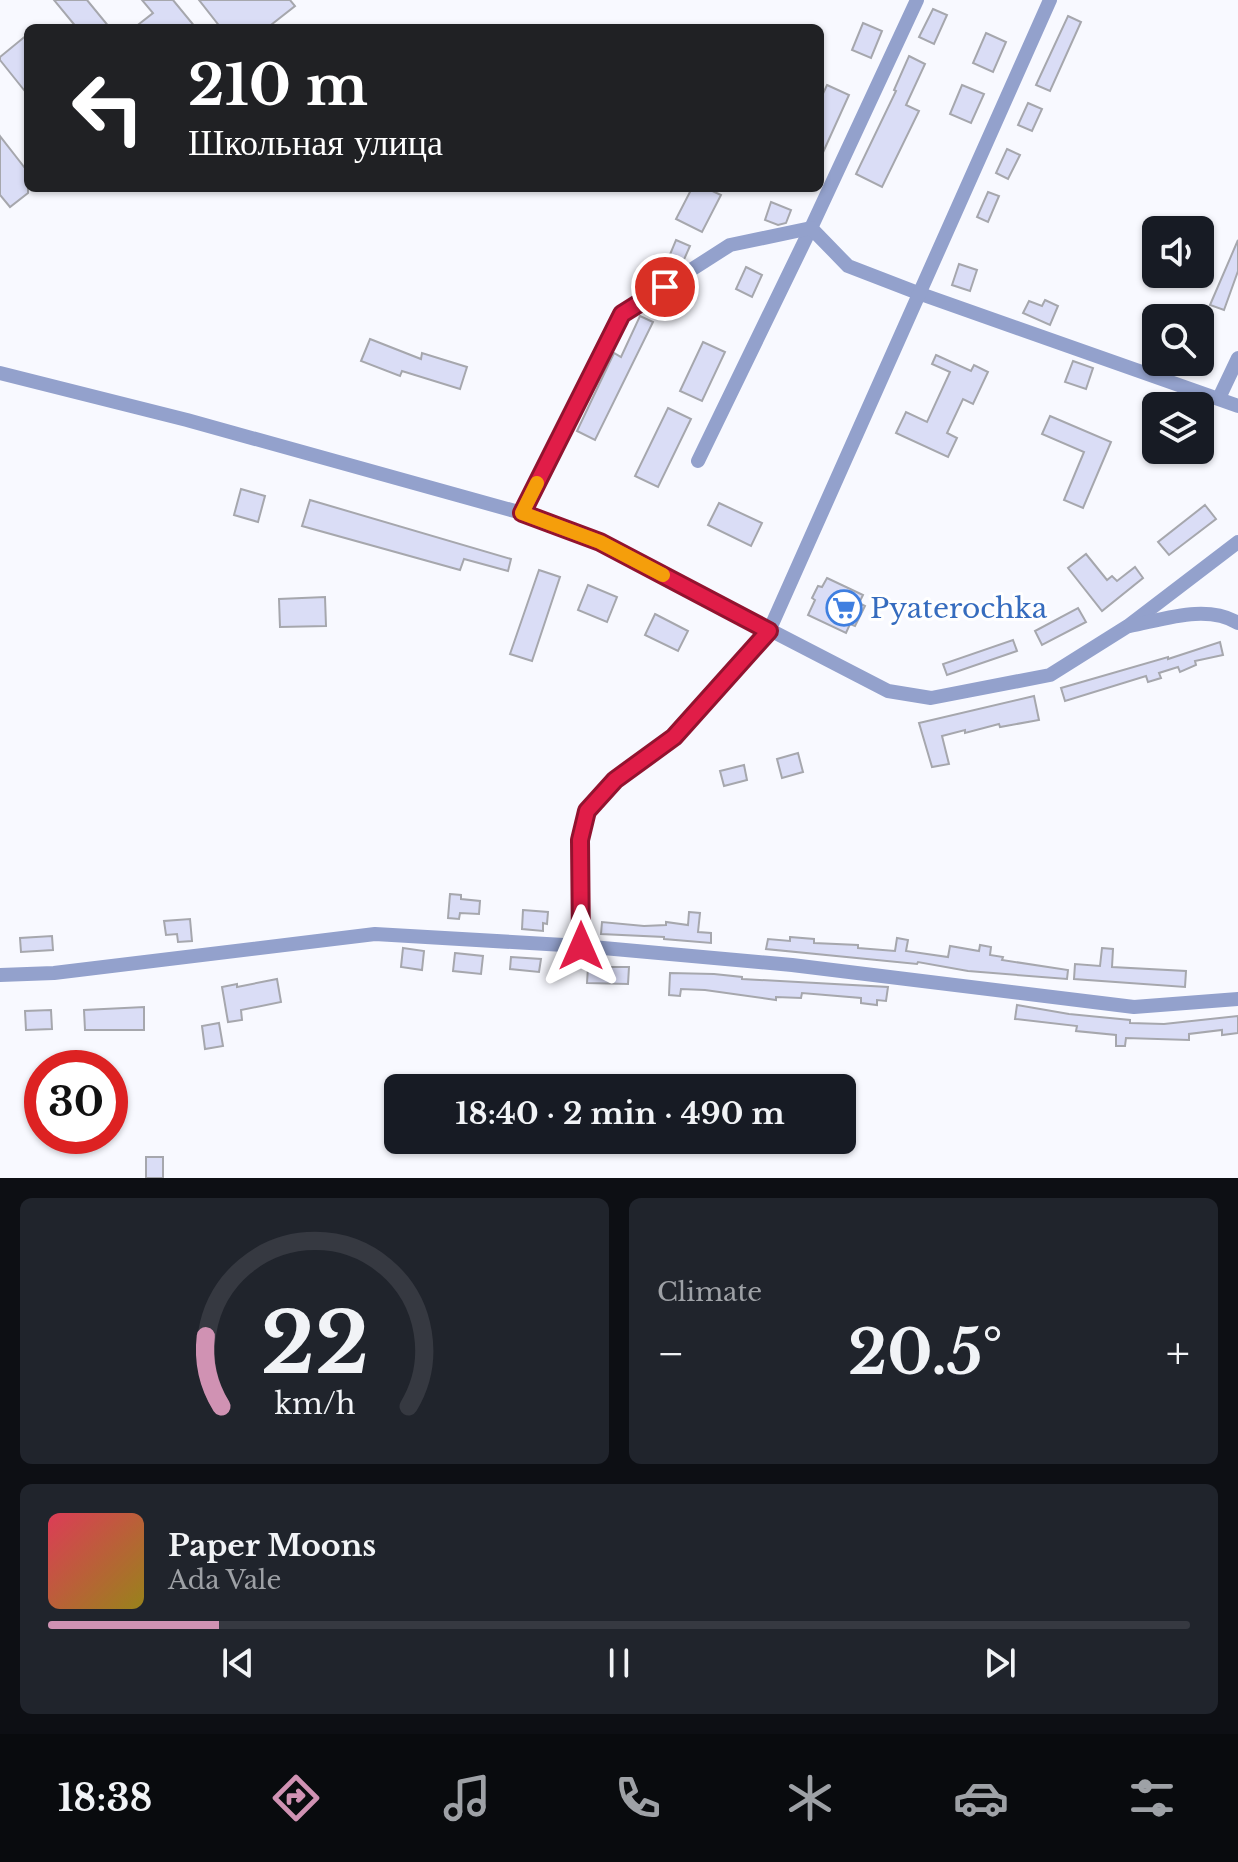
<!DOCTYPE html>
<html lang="en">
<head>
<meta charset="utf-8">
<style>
	body { margin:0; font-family:"Libre Baskerville",serif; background:#20242c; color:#f1f3f6; height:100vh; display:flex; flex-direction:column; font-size:30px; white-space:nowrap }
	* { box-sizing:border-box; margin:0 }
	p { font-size:26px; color:#9ea1a6 }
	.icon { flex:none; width:44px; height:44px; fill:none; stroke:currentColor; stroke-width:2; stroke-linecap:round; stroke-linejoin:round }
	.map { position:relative; height:1178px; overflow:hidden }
	.panel { display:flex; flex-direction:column; gap:20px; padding:20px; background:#0d0f14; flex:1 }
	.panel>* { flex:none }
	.top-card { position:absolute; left:24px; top:24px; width:800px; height:168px; border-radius:12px; box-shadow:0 2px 6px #0004; background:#202124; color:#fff; overflow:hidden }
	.fabs { position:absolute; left:1142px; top:216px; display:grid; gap:16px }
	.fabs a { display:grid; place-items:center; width:72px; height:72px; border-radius:12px; background:#171b24; box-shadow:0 2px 6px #0004; font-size:40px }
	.speed { position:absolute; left:24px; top:1050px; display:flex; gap:16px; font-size:40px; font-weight:700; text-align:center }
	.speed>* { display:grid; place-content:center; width:104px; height:104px; border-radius:50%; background:#171b24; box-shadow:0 2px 6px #0004; line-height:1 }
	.speed .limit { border:12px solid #d22; background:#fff; color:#111 }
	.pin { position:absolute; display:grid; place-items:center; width:68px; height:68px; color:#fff; margin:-34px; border:4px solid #fff; border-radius:50%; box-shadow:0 2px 8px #0007 }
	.me { position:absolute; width:88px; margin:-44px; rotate:0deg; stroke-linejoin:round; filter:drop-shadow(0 0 6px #0008) }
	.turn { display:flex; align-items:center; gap:28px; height:168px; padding:0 32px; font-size:36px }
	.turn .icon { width:104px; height:104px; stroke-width:2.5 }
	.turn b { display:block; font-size:56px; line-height:68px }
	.big { font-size:60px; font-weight:800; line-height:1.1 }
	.panel .card { flex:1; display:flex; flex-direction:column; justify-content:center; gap:12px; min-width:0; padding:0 28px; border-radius:12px; background:#20242c }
	.panel .dial { align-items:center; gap:0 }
	.dial svg { height:208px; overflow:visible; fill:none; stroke:#363941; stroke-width:7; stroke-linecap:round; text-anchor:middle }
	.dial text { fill:#f1f3f6; stroke:none }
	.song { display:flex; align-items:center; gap:24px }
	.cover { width:96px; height:96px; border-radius:12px; background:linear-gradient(135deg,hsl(350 70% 55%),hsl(50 70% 35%)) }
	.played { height:8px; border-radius:4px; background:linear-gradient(90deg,#d092b3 15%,#363941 15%) }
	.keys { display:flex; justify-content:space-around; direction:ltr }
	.heat { display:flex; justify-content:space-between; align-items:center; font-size:44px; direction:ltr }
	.panel .tiles { flex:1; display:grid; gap:20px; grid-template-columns:1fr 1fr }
	.card:last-child { grid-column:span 2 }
	.trip { position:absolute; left:384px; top:1074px; width:472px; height:80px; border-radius:12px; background:#171b24; box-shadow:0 2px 6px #0004; font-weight:800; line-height:80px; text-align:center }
	.tabs { display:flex; height:128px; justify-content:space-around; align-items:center; background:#090b0e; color:#9ea1a6 }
	.tabs .icon { width:56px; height:56px }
	.tabs .current { color:#d092b3 }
	.tabs b { font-size:36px; color:#f1f3f6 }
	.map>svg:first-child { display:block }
	.building { fill:#daddf6; stroke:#a6a7ad; stroke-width:2 }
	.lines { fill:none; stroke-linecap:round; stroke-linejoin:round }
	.minor { stroke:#93a1cc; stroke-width:14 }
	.route-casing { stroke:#92132f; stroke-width:20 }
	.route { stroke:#e11d48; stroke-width:14 }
	.slow { stroke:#f59e0b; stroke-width:14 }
	.labels { text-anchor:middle; stroke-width:6; stroke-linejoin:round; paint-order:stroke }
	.shop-label { font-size:28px; fill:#366cbe; stroke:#fff; text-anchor:start }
</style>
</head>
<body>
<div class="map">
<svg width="1238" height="1178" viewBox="0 0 1238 1178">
	<rect width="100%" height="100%" fill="#f8f9ff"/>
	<g class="building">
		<path d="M54 0H87L110 28H77Z"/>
		<path d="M142 0H173L196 28H134L153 13Z"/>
		<path d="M199 0H290L295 6 267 28H221Z"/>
		<path d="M933 9 947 15 934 44 919 37Z"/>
		<path d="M1068 16 1081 22 1050 91 1036 85Z"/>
		<path d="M863 23 882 31 871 58 852 50Z"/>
		<path d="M986 33 1006 42 993 72 973 63Z"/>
		<path d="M28 34V95L0 60V57Z"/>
		<path d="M909 56 925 64 906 105 919 111 882 187 856 174 896 91 894 90Z"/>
		<path d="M827 85 849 95 820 159V100Z"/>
		<path d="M962 85 984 94 971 123 950 114Z"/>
		<path d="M1028 103 1042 109 1032 131 1018 125Z"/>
		<path d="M0 136 28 172V193L10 207 0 195Z"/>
		<path d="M1007 149 1020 155 1008 179 996 173Z"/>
		<path d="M692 188H706L721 195 702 232 676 219Z"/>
		<path d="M988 192 999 196 988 222 977 217Z"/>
		<path d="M771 202 791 210 786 223 778 225 765 220Z"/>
		<path d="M676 240 690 246 682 264 670 272 664 269Z"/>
		<path d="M1238 240V271L1224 310 1210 305Z"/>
		<path d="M959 264 977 270 970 291 952 285Z"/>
		<path d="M746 267 762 275 752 297 736 289Z"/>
		<path d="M1045 300 1058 306 1050 325 1023 313 1029 301 1042 306Z"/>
		<path d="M640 316 653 322 595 440 577 431 614 353 621 357Z"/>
		<path d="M370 339 421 359 422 353 467 367 460 389 402 371 400 376 361 361Z"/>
		<path d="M703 342 725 352 702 401 680 391Z"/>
		<path d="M936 355 971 371 974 365 988 372 973 404 963 399 947 433 957 438 948 457 896 433 906 412 927 422 950 372 932 364Z"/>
		<path d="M1073 361 1093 368 1086 389 1065 382Z"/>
		<path d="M668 408 691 419 658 487 635 476Z"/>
		<path d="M1050 416 1111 442 1083 508 1064 500 1084 452 1042 434Z"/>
		<path d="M241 489 265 496 258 522 234 515Z"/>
		<path d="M310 500 511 559 508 571 464 559 460 570 302 526Z"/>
		<path d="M719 503 762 523 751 546 708 525Z"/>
		<path d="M1205 505 1216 519 1169 555 1158 542Z"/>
		<path d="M1086 554 1107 580 1112 576 1117 581 1135 567 1143 578 1102 611 1068 568Z"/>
		<path d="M539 570 560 577 532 661 510 654Z"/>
		<path d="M827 578 863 595 859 603 865 606 855 626 850 624 846 633 808 615 815 600 812 598 818 586 822 587Z"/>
		<path d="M588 585 617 597 607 622 578 610Z"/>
		<path d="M325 597 326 626 280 627 279 599Z"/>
		<path d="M1078 608 1086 622 1042 645 1035 631Z"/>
		<path d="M655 614 688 631 678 651 645 635Z"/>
		<path d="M1013 640 1017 651 947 675 943 664Z"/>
		<path d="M1220 642 1223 655 1195 661 1196 665 1180 672 1178 667 1159 673 1161 678 1148 682 1146 676 1065 701 1061 688 1168 657V659Z"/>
		<path d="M1034 696 1039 720 1000 727 999 724 965 733V730L942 736 949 764 932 767 919 723Z"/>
		<path d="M798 753 803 772 782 778 777 759Z"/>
		<path d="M744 765 747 780 724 786 720 771Z"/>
		<path d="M450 894 461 895V899L480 901 479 914 460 913 459 919 448 918Z"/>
		<path d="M523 910 548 912 547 924 543 923V931L522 929Z"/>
		<path d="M689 912 700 913 698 932 711 933V943L664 939V937L601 934 602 922 644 926 666 925V922L688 925Z"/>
		<path d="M190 919 192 941 178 942 177 934 166 935 164 921Z"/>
		<path d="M52 936 53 950 21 952 20 938Z"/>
		<path d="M790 937 814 939V943L858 945V948L895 951 897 938 908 940 906 951 948 957 950 946 979 951 980 945 991 947 990 955 1003 957 1002 960 1068 970 1067 979 968 971 918 962 917 964 766 949 768 939 790 941Z"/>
		<path d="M403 948 424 951 422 970 401 967Z"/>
		<path d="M1102 948 1113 949 1112 967 1186 971 1185 987 1074 979 1075 964 1100 966Z"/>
		<path d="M455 953 483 956 481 974 453 971Z"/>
		<path d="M511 957 541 959 539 972 510 969Z"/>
		<path d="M588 967H629L628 984 587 983Z"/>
		<path d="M670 973 714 974 742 977V979L888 987 886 1001 877 1000V1005L861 1003V998L802 993 801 998 776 997V1000L705 990 681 989 680 996 669 995Z"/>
		<path d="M277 979 281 1002 241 1010 242 1020 228 1022 222 987 237 984V987Z"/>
		<path d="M1017 1005 1069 1014 1130 1020V1023L1164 1024 1238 1016V1033L1222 1035V1030L1189 1034V1040L1126 1038 1125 1046H1116V1035L1076 1031 1077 1026 1015 1019Z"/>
		<path d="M144 1007V1030H85L84 1010Z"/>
		<path d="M51 1010 52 1029 26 1030 25 1011Z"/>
		<path d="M219 1023 223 1046 205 1049 202 1026Z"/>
		<rect x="146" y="1157" width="17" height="21"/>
	</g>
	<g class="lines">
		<g class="minor">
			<path d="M0 373 187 420 522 513 600 542 888 691 931 698 1050 675 1128 626 1238 542"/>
			<path d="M1219 398 1238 358"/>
			<path d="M698 461 811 228 917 0"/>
			<path d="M522 513 622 314 730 245 811 228 848 266 918 293 1238 406"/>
			<path d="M1130 626C1165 619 1207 604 1238 623"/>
			<path d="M581 946 580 840 587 811 615 780 674 737 769 631 1050 0"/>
			<path d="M0 975 54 973 375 934 581 946 792 965 1134 1007 1238 999"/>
		</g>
	</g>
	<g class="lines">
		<defs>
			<path id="route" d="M581 946 580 840 587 811 615 780 674 737 769 631 600 542 522 513 622 314 665 287"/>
		</defs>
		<use href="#route" class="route-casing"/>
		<use href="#route" class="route"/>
		<path class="slow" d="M537 483 522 513 600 542 663 575"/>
	</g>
	<defs>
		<symbol id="supermarket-ring" viewBox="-11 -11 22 22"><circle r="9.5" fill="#fff" stroke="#3f7fe0" stroke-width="1.5"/><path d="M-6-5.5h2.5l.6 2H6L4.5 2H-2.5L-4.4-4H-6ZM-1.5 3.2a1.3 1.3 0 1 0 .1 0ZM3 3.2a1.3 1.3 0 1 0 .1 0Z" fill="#3f7fe0"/></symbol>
	</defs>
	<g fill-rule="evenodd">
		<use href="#supermarket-ring" x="824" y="588" width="40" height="40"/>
	</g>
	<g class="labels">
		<g class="shop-label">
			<text x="870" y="618">Pyaterochka</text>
		</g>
	</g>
</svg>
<div class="fabs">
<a><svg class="icon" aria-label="sound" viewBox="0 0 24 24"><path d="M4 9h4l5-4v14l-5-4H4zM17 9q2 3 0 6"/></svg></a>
<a><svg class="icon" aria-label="search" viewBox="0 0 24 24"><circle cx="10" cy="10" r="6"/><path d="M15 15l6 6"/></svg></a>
<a><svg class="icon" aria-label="layers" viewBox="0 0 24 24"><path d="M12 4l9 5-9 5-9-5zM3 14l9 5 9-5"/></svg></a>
</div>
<div class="speed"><div class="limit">30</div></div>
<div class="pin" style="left:665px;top:287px;background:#d93025"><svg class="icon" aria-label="arrive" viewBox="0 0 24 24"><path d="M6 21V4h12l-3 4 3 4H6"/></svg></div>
<svg class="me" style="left:581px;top:946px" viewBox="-20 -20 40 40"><path d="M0-17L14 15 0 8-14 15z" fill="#e11d48" stroke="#fff" stroke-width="4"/></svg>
<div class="trip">18:40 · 2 min · 490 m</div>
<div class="top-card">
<div class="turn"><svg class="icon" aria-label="left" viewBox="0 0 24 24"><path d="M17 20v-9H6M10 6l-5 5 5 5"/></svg><div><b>210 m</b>Школьная улица</div></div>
</div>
</div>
<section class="panel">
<div class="tiles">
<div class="card dial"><svg viewBox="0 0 100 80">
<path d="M14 69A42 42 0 1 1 86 69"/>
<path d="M14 69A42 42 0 0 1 8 42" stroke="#d092b3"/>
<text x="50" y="56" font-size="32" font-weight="700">22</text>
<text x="50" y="72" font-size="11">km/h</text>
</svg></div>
<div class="card"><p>Climate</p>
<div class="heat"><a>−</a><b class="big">20.5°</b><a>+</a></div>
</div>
<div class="card">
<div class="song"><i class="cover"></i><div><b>Paper Moons</b><p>Ada Vale</p></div></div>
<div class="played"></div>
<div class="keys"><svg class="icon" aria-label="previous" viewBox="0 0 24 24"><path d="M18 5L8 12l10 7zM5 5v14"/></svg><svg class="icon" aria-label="pause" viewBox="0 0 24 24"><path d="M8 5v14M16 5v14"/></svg><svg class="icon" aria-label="next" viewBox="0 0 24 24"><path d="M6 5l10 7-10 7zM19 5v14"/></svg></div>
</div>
</div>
</section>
<nav class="tabs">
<b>18:38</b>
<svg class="icon current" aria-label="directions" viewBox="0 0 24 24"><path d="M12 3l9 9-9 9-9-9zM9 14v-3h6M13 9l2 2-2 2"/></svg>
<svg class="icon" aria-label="music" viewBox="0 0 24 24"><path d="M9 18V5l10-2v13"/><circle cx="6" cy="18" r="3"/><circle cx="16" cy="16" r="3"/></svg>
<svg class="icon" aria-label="phone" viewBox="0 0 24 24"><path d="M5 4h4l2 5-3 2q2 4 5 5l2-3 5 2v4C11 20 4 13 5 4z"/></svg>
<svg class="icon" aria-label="climate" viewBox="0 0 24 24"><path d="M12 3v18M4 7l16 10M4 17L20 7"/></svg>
<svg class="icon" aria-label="car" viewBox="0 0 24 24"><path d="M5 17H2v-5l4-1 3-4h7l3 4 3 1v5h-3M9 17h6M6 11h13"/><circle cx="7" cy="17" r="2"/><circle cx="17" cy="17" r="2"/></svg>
<svg class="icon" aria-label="filters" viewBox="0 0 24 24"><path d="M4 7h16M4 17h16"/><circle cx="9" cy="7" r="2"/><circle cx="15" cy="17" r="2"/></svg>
</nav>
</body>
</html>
